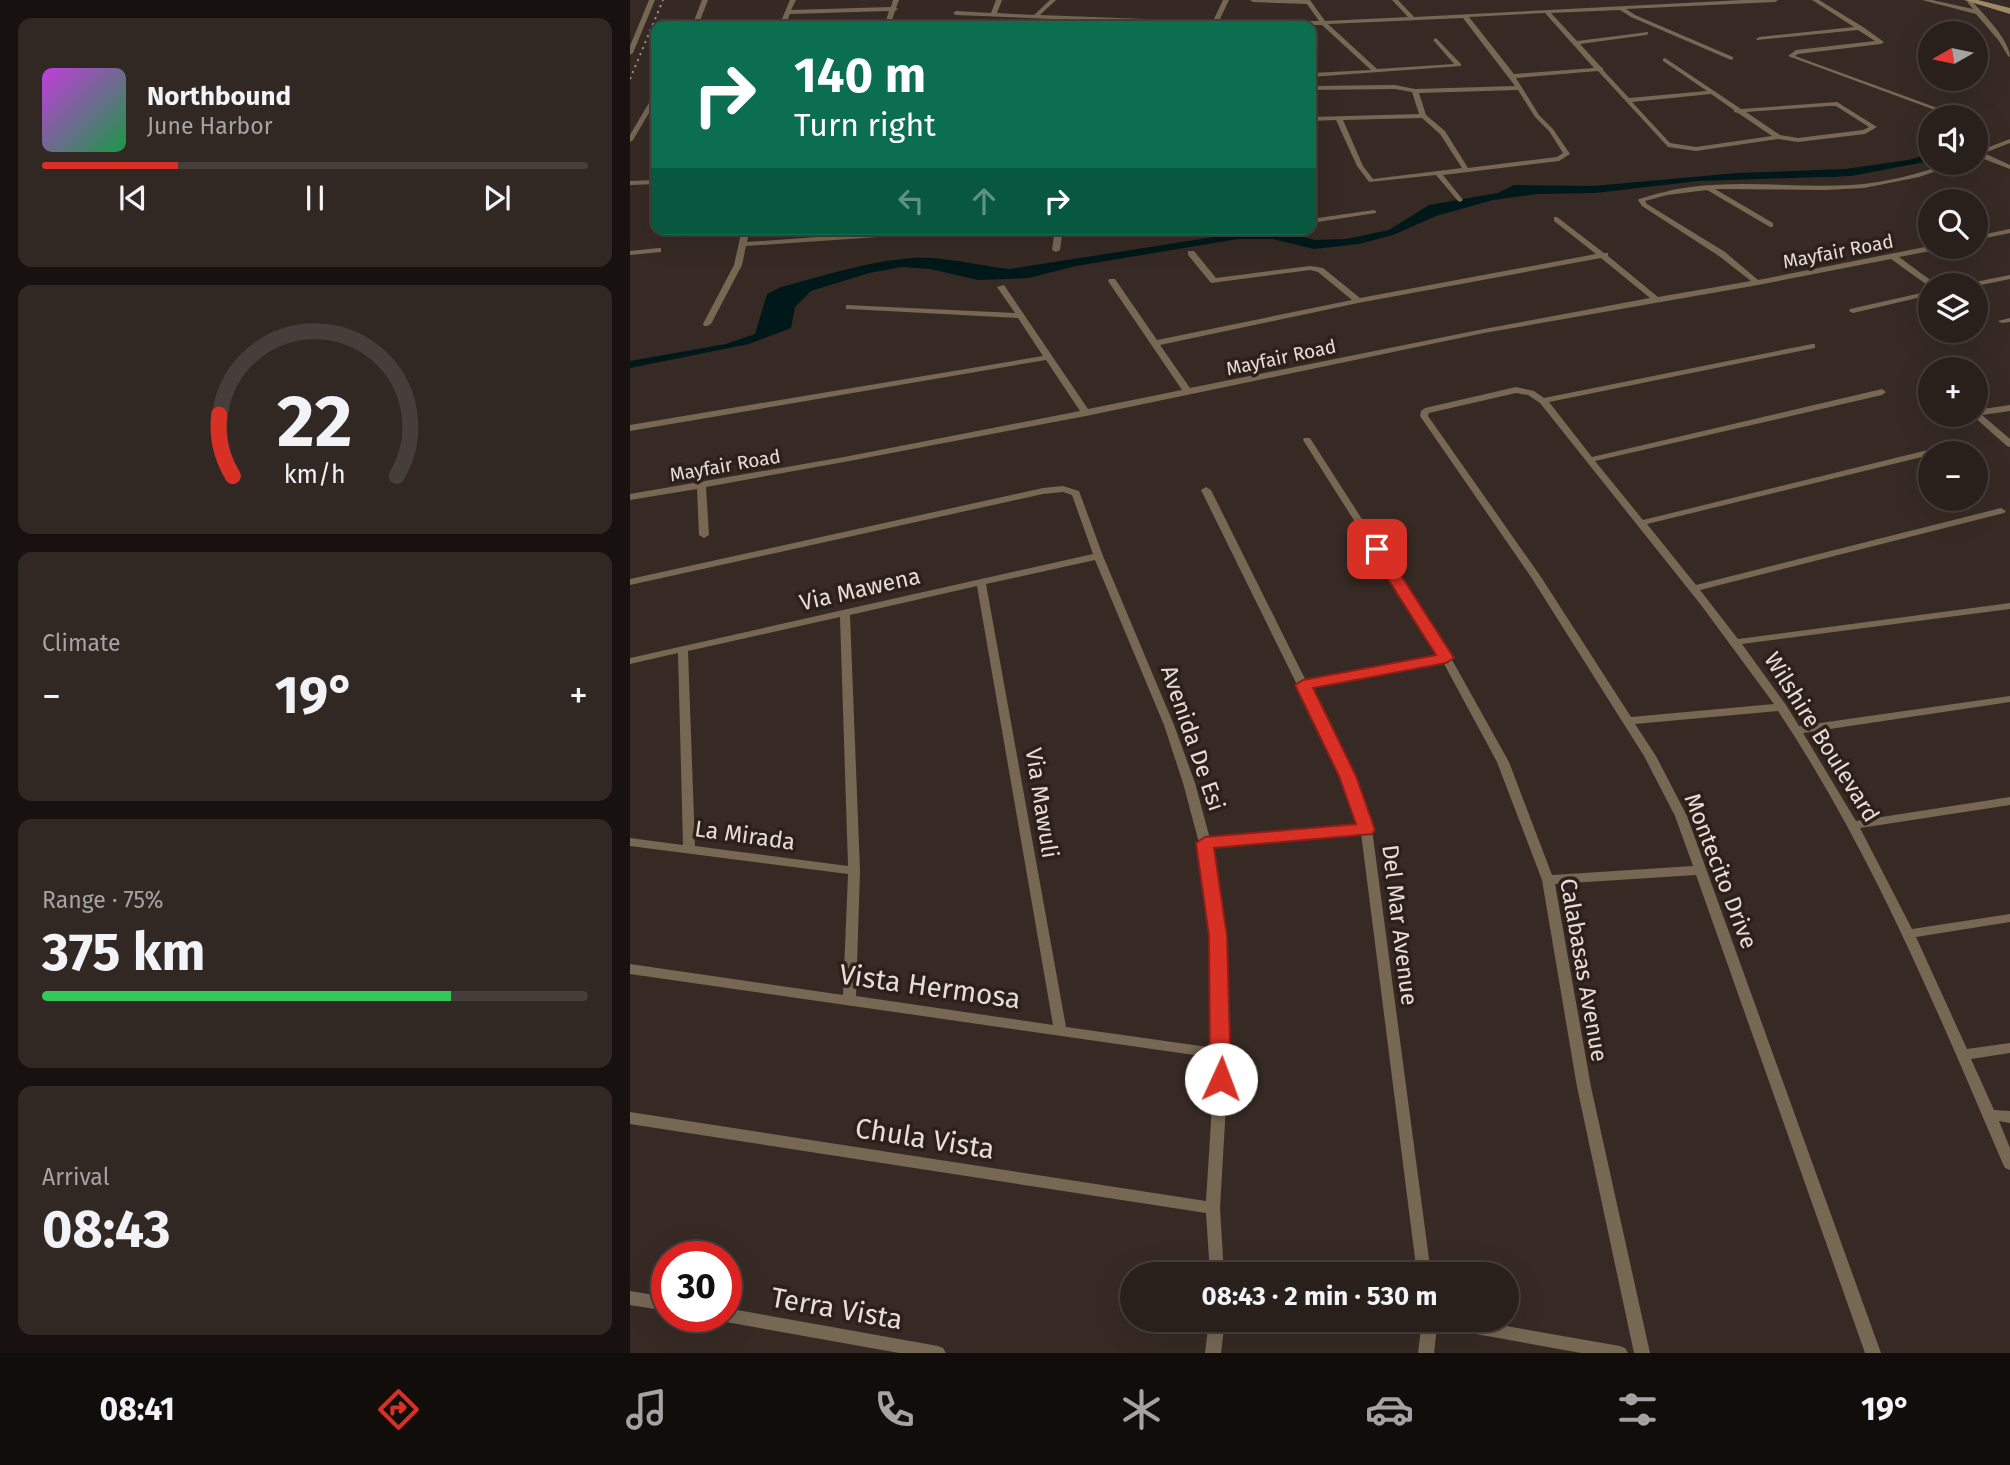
<!DOCTYPE html>
<html lang="en">
<head>
<meta charset="utf-8">
<style>
	body { margin:0; font-family:"Fira Sans",sans-serif; background:#312824; color:#f1f3f6; height:100vh; display:flex; flex-direction:column; font-size:26px; white-space:nowrap }
	* { box-sizing:border-box; margin:0 }
	p { font-size:23px; color:#a5a3a3 }
	.icon { flex:none; width:38px; height:38px; fill:none; stroke:currentColor; stroke-width:2; stroke-linecap:round; stroke-linejoin:round }
	.map { position:relative; flex:1; overflow:hidden }
	.panel { display:flex; flex-direction:column; gap:18px; padding:18px; background:#17120f; width:630px }
	.panel>* { flex:none }
	.banner { position:absolute; left:21px; top:21px; width:665px; height:214px; border-radius:14px; box-shadow:0 7px 28px #0002,0 0 0 2px #453e3a; background:#0b6e4f; color:#fff; overflow:hidden }
	.needle { width:46px; rotate:261deg }
	.fabs { position:absolute; left:1288px; top:21px; display:grid; gap:14px }
	.fabs a { display:grid; place-items:center; width:70px; height:70px; border-radius:50%; background:#29201b; box-shadow:0 7px 28px #0002,0 0 0 2px #453e3a; font-size:35px }
	.speed { position:absolute; left:21px; top:1241px; display:flex; gap:14px; font-size:35px; font-weight:700; text-align:center }
	.speed>* { display:grid; place-content:center; width:91px; height:91px; border-radius:50%; background:#29201b; box-shadow:0 7px 28px #0002,0 0 0 2px #453e3a; line-height:1 }
	.speed .limit { border:10px solid #d22; background:#fff; color:#111 }
	.pin { position:absolute; display:grid; place-items:center; width:60px; height:60px; color:#fff; margin:-30px; border-radius:14px; box-shadow:0 4px 10px #0006 }
	.me { position:absolute; width:77px; margin:-38px; rotate:2deg; stroke-linejoin:round; filter:drop-shadow(0 0 5px #0008) }
	.turn { display:flex; align-items:center; gap:24px; height:147px; padding:0 28px; font-size:32px }
	.turn .icon { width:91px; height:91px; stroke-width:2.5 }
	.turn b { display:block; font-size:49px; line-height:60px }
	.lanes { display:flex; align-items:center; height:66px; padding:0 28px; background:#0003; justify-content:center; gap:35px; direction:ltr }
	.lanes .off { opacity:.35 }
	.big { font-size:52px; font-weight:700; line-height:1.1 }
	.panel .widget { flex:1; display:flex; flex-direction:column; justify-content:center; gap:10px; min-width:0; padding:0 24px; border-radius:14px; background:#312824 }
	.panel .dial { align-items:center; gap:0 }
	.dial svg { height:182px; overflow:visible; fill:none; stroke:#453e3a; stroke-width:7; stroke-linecap:round; text-anchor:middle }
	.dial text { fill:#f1f3f6; stroke:none }
	.song { display:flex; align-items:center; gap:21px }
	.cover { width:84px; height:84px; border-radius:10px; background:linear-gradient(135deg,hsl(290 70% 55%),hsl(140 70% 35%)) }
	.played { height:7px; border-radius:4px; background:linear-gradient(90deg,#d93025 25%,#453e3a 25%) }
	.keys { display:flex; justify-content:space-around; direction:ltr }
	.heat { display:flex; justify-content:space-between; align-items:center; font-size:38px; direction:ltr }
	.charge { height:10px; border-radius:5px; background:linear-gradient(90deg,#34c759 75%,#453e3a 0) }
	.trip { position:absolute; left:490px; top:1262px; width:399px; height:70px; border-radius:35px; background:#29201b; box-shadow:0 7px 28px #0002,0 0 0 2px #453e3a; font-weight:700; line-height:70px; text-align:center }
	.tabs { display:flex; height:112px; justify-content:space-around; align-items:center; background:#100d0b; color:#a5a3a3 }
	.tabs .icon { width:49px; height:49px }
	.tabs .current { color:#d93025 }
	.tabs b { font-size:32px; color:#f1f3f6 }
	main { display:flex; flex:1; min-height:0 }
	.map>svg:first-child { display:block }
	.water { fill:#001819 }
	.lines { fill:none; stroke-linecap:round; stroke-linejoin:round }
	.stream { stroke:#001819; stroke-width:2 }
	.street { fill:#766853; fill-rule:evenodd }
	.secondary { fill:#9e8967; fill-rule:evenodd }
	.rail { stroke:#9c918c; stroke-width:2; stroke-dasharray:2 4.5; stroke-linecap:butt }
	.route { fill:#d93025; stroke:#8d1f18; stroke-width:2 }
	.labels { text-anchor:middle; stroke-width:7; stroke-linejoin:round; paint-order:stroke }
	.far-street-label { font-size:19px; fill:#e6ddd9; stroke:#2d201a }
	.street-label { font-size:23px; fill:#e6ddd9; stroke:#2d201a }
	.near-street-label { font-size:28px; fill:#e6ddd9; stroke:#2d201a }
</style>
</head>
<body>
<main>
<section class="panel">
<div class="widget">
<div class="song"><i class="cover"></i><div><b>Northbound</b><p>June Harbor</p></div></div>
<div class="played"></div>
<div class="keys"><svg class="icon" aria-label="previous" viewBox="0 0 24 24"><path d="M18 5L8 12l10 7zM5 5v14"/></svg><svg class="icon" aria-label="pause" viewBox="0 0 24 24"><path d="M8 5v14M16 5v14"/></svg><svg class="icon" aria-label="next" viewBox="0 0 24 24"><path d="M6 5l10 7-10 7zM19 5v14"/></svg></div>
</div>
<div class="widget dial"><svg viewBox="0 0 100 80">
<path d="M14 69A42 42 0 1 1 86 69"/>
<path d="M14 69A42 42 0 0 1 8 42" stroke="#d93025"/>
<text x="50" y="56" font-size="32" font-weight="700">22</text>
<text x="50" y="72" font-size="11">km/h</text>
</svg></div>
<div class="widget"><p>Climate</p>
<div class="heat"><a>−</a><b class="big">19°</b><a>+</a></div>
</div>
<div class="widget"><p>Range · 75%</p><b class="big">375 km</b><div class="charge"></div></div>
<div class="widget"><p>Arrival</p><b class="big">08:43</b></div>
</section>
<div class="map">
<svg width="1380" height="1353" viewBox="0 0 1380 1353">
	<rect width="100%" height="100%" fill="#372a24"/>
	<path class="water" d="M1300 154V161L1221 176 1069 181 965 193 906 194 863 200 806 216 763 235 729 244 684 249 643 239H608L446 266 399 278 348 280 300 269 272 267 239 273 181 291 165 307 161 328 119 344 0 368V361L96 344 125 334 137 294 151 287C193 276 239 261 283 258 315 256 348 266 380 269L622 231 667 235 684 240 716 239 759 230 799 205 868 193 884 185 964 186 1107 173 1215 169 1278 160Z"/>
	<g class="lines">
		<path class="stream" d="M1173 176H1207"/>
		<g class="street">
			<path d="M19 0H25L3 53 0 55V46Z"/>
			<path d="M72 0H78L68 26H62Z"/>
			<path d="M160 0H166L161 10 261 7 263 0H269L266 8 268 9 265 11 260 26H254L259 11 160 14 155 26H149Z"/>
			<path d="M366 0H372L367 13 404 15 420 0H426L410 15 568 21H583L593 0H599L589 21H689L677 4 623 2 620 0H680L695 21 778 17 762 0H768L784 17 1113 0H1148L1145 2 996 9 1005 15 1103 57V59L1101 60 1001 17 990 10 921 13 947 41 1018 32V34L1016 35 950 44 971 67 973 68V70L999 98 1077 91 1033 61V59L1035 58 1111 109 1207 102 1247 127 1235 134 1168 142 1148 139 1066 151 1038 147 968 71 886 78 909 115 923 129 940 154 929 161 813 175 833 200 830 202 828 201 806 175 739 182 727 166 706 120 681 121V117L789 114 782 92 765 89 681 90V86L765 85 785 89 885 86 833 18 698 24 747 69 824 64 804 41 803 40 806 38 831 64V66L681 77V73L741 70 692 25H568L326 15 323 13 326 11 361 13ZM915 13 964 68 884 74 839 17ZM888 90 905 117 919 131 933 153 927 157 838 168 815 131 796 115 789 93ZM1081 94 1104 110V112L1108 113 1142 136 1066 147 1040 143 1002 102ZM1199 106H1206L1239 127 1233 130 1168 138 1150 135 1116 112ZM792 118 810 134 832 168 743 179 733 166 713 120Z"/>
			<path d="M1182 0H1189L1233 27 1254 42 1251 44 1168 54 1165 56 1332 117H1324L1158 56 1166 50 1245 41 1228 30 1127 40 1126 39 1129 37 1224 27Z"/>
			<path d="M1292 0H1302L1343 9 1337 2 1342 1C1353 14 1380 40 1380 57L1378 56 1369 41 1346 14Z"/>
			<path d="M26 94V101L3 140 0 142V135L23 96Z"/>
			<path d="M1380 139V143L1354 153 1380 165V169L1346 156V152Z"/>
			<path d="M1320 163H1329L1289 177 1234 188 1195 190 1085 189 1143 223V227H1140L1077 190 1037 195 1015 201 1017 204 1095 252 1128 280 1300 246 1311 247V249L1269 257 1307 285 1300 287 1261 259 1128 285 854 333 456 416 214 462 76 487 79 535 74 538 69 535 67 489 0 500V494L214 457 450 411 416 360 0 431V425L413 356 388 318 219 309H216V305L385 313 367 287 374 285 458 409 552 390 478 281 479 279H485L527 340 722 300 688 272 680 270 581 283 558 255V251H564L586 278 680 266 693 268 730 298 966 254 924 221V217H927L974 253H978V256L1028 297 1121 281 1089 256 1012 206 1008 200 1009 199C1026 194 1043 189 1061 187 1114 180 1168 188 1221 185 1255 183 1288 174 1320 163ZM971 258 1020 298 854 329 560 388 530 345 728 303Z"/>
			<path d="M26 180V184L0 185V181Z"/>
			<path d="M744 210 746 211V213L681 223V219Z"/>
			<path d="M112 229H120L117 242 299 229H338L335 231 116 246 112 265 81 324 77 326H74L73 324 104 265Z"/>
			<path d="M425 229H433L430 250 426 252 422 250Z"/>
			<path d="M1380 229V233L1346 240V236Z"/>
			<path d="M28 248H31V252L0 255V251Z"/>
			<path d="M1380 275V279L1346 286 1336 285 1340 283Z"/>
			<path d="M1300 291V295L1223 313 1219 311 1220 309Z"/>
			<path d="M1380 318V322L1372 323 1368 321Z"/>
			<path d="M1182 344H1185V348L919 402 962 457 1252 389 1256 392 1252 395 965 461 1013 520 1310 447 1314 450 1313 452 1300 453V455L1017 524 1066 585 1371 508 1376 511 1374 513 1070 590 1108 639 1380 603V609L1112 644 1156 705 1169 726 1380 696V702L1173 733 1226 821 1380 797V805L1230 828 1282 929 1380 914V922L1286 937 1337 1049 1380 1043V1053L1341 1059 1364 1110 1380 1111V1123L1369 1121 1380 1148V1170L1375 1168 1373 1164C1306 1008 1242 852 1148 711L1005 724 1026 756 1057 816 1251 1353H1235L1066 875 925 884 961 1087 1020 1353H1004L947 1087 912 880 867 762 813 662 679 687 724 776 742 829 801 1274H787L731 833 581 846 594 936 599 1054 590 1208 594 1274H580L576 1213 0 1124V1112L576 1201 585 1058 0 974V964L213 995 218 874 0 846V838L53 845 48 653 0 664V658L463 554 442 495 433 492 413 494 0 585V579L413 488 433 486 449 491 473 556 544 725 565 783 580 839 729 826 712 776 571 490 576 487 581 490 676 681 810 656 673 440 674 438H680L821 658 879 762 922 875 1063 866 1045 816 1014 756 901 577 790 416 791 411 795 408 886 387 904 391 914 398ZM886 393 898 395 910 403 1071 605 1144 704 1001 717 911 577 798 416 799 413ZM465 560 534 725 553 783 569 843 582 936 585 1048 436 1027 356 584ZM347 586 423 1025 226 996 230 871 220 615ZM210 617 218 866 65 846 58 651Z"/>
			<path d="M1343 363 1347 365 1346 367 1331 369H1313L1317 367Z"/>
			<path d="M1380 405V411L1352 415 1380 439V447L1377 446 1342 415H1346V410Z"/>
			<path d="M0 1291 37 1297V1311L0 1305Z"/>
			<path d="M96 1308 308 1346 313 1348 316 1353H269L96 1322 91 1320 89 1316H96Z"/>
			<path d="M579 1320H595L591 1353H575Z"/>
			<path d="M792 1320H842L990 1346 995 1348 998 1353H951L807 1327 804 1353H788Z"/>
		</g>
		<path class="secondary" d="M1334 0H1348L1380 8V14Z"/>
		<path class="rail" d="M0 79 33 0"/>
	</g>
	<path class="route" d="M747 545 754 549 824 658 816 663 683 688 726 776 745 830 742 834 584 848 597 936 601 1079 598 1085 591 1087 583 1085 580 1079 579 936 566 843 575 837 726 824 709 776 665 685 673 680 806 655 739 549Z"/>
	<g class="labels">
		<g class="far-street-label">
			<text transform="translate(1208 251) rotate(-11)" y="7">Mayfair Road</text>
			<text transform="translate(651 357) rotate(-12)" y="7">Mayfair Road</text>
			<text transform="translate(95 465) rotate(-10)" y="7">Mayfair Road</text>
		</g>
		<g class="street-label">
			<text transform="translate(230 589) rotate(-13)" y="8">Via Mawena</text>
			<text transform="translate(1192 737) rotate(58)" y="8">Wilshire Boulevard</text>
			<text transform="translate(563 738) rotate(71)" y="8">Avenida De Esi</text>
			<text transform="translate(412 803) rotate(81)" y="8">Via Mawuli</text>
			<text transform="translate(115 835) rotate(8)" y="8">La Mirada</text>
			<text transform="translate(1091 871) rotate(69)" y="8">Montecito Drive</text>
			<text transform="translate(770 925) rotate(83)" y="8">Del Mar Avenue</text>
			<text transform="translate(954 970) rotate(80)" y="8">Calabasas Avenue</text>
		</g>
		<g class="near-street-label">
			<text transform="translate(300 986) rotate(8)" y="10">Vista Hermosa</text>
			<text transform="translate(295 1138) rotate(9)" y="10">Chula Vista</text>
			<text transform="translate(207 1308) rotate(10)" y="10">Terra Vista</text>
		</g>
	</g>
</svg>
<div class="fabs">
<a><svg class="needle" viewBox="-14 -14 28 28"><path d="M0-13l5 13h-10z" fill="#e53935"/><path d="M0 13l5-13h-10z" fill="#a5a3a3"/></svg></a>
<a><svg class="icon" aria-label="sound" viewBox="0 0 24 24"><path d="M4 9h4l5-4v14l-5-4H4zM17 9q2 3 0 6"/></svg></a>
<a><svg class="icon" aria-label="search" viewBox="0 0 24 24"><circle cx="10" cy="10" r="6"/><path d="M15 15l6 6"/></svg></a>
<a><svg class="icon" aria-label="layers" viewBox="0 0 24 24"><path d="M12 4l9 5-9 5-9-5zM3 14l9 5 9-5"/></svg></a>
<a>+</a>
<a>−</a>
</div>
<div class="speed"><div class="limit">30</div></div>
<div class="pin" style="left:747px;top:549px;background:#d93025"><svg class="icon" aria-label="arrive" viewBox="0 0 24 24"><path d="M6 21V4h12l-3 4 3 4H6"/></svg></div>
<svg class="me" style="left:591px;top:1079px" viewBox="-20 -20 40 40"><circle r="19" fill="#fff"/><path d="M0-13L10 11 0 6-10 11z" fill="#d93025"/></svg>
<div class="trip">08:43 · 2 min · 530 m</div>
<div class="banner">
<div class="turn"><svg class="icon" aria-label="right" viewBox="0 0 24 24"><path d="M7 20v-9h11M14 6l5 5-5 5"/></svg><div><b>140 m</b>Turn right</div></div>
<div class="lanes"><svg class="icon off" aria-label="left" viewBox="0 0 24 24"><path d="M17 20v-9H6M10 6l-5 5 5 5"/></svg><svg class="icon off" aria-label="ahead" viewBox="0 0 24 24"><path d="M12 20V5M6 11l6-6 6 6"/></svg><svg class="icon" aria-label="right" viewBox="0 0 24 24"><path d="M7 20v-9h11M14 6l5 5-5 5"/></svg></div>
</div>
</div>
</main>
<nav class="tabs">
<b>08:41</b>
<svg class="icon current" aria-label="directions" viewBox="0 0 24 24"><path d="M12 3l9 9-9 9-9-9zM9 14v-3h6M13 9l2 2-2 2"/></svg>
<svg class="icon" aria-label="music" viewBox="0 0 24 24"><path d="M9 18V5l10-2v13"/><circle cx="6" cy="18" r="3"/><circle cx="16" cy="16" r="3"/></svg>
<svg class="icon" aria-label="phone" viewBox="0 0 24 24"><path d="M5 4h4l2 5-3 2q2 4 5 5l2-3 5 2v4C11 20 4 13 5 4z"/></svg>
<svg class="icon" aria-label="climate" viewBox="0 0 24 24"><path d="M12 3v18M4 7l16 10M4 17L20 7"/></svg>
<svg class="icon" aria-label="car" viewBox="0 0 24 24"><path d="M5 17H2v-5l4-1 3-4h7l3 4 3 1v5h-3M9 17h6M6 11h13"/><circle cx="7" cy="17" r="2"/><circle cx="17" cy="17" r="2"/></svg>
<svg class="icon" aria-label="filters" viewBox="0 0 24 24"><path d="M4 7h16M4 17h16"/><circle cx="9" cy="7" r="2"/><circle cx="15" cy="17" r="2"/></svg>
<b>19°</b>
</nav>
</body>
</html>
